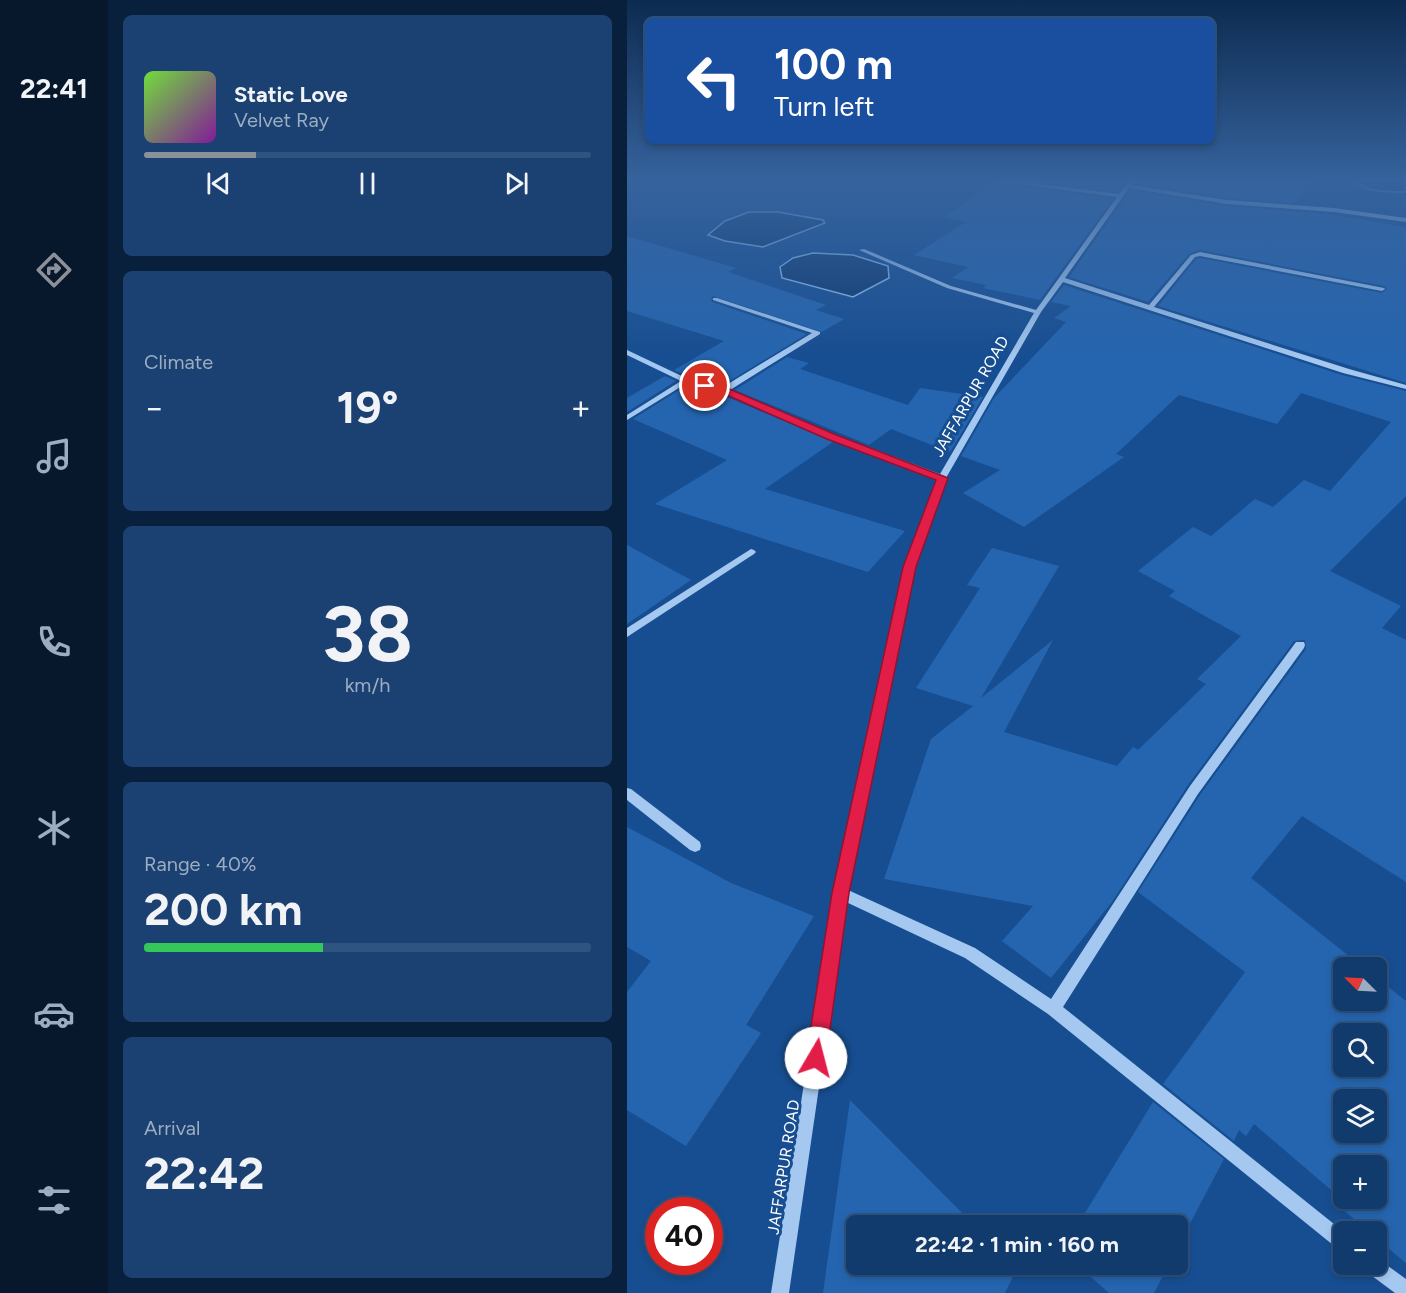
<!DOCTYPE html>
<html lang="en">
<head>
<meta charset="utf-8">
<style>
	body { margin:0; font-family:Figtree,sans-serif; background:#1a4172; color:#f1f3f6; height:100vh; display:flex; flex-direction:column; font-size:22px; white-space:nowrap }
	* { box-sizing:border-box; margin:0 }
	p { font-size:20px; color:#9cadc2 }
	.icon { flex:none; width:33px; height:33px; fill:none; stroke:currentColor; stroke-width:2; stroke-linecap:round; stroke-linejoin:round }
	.map { position:relative; flex:1; overflow:hidden }
	.details { display:flex; flex-direction:column; gap:15px; padding:15px; background:#09203c; width:519px }
	.details>* { flex:none }
	.banner { position:absolute; left:18px; top:18px; width:570px; height:126px; border-radius:9px; box-shadow:0 3px 9px #0003,0 0 0 2px #305480; background:#1a4fa0; color:#fff; overflow:hidden }
	.needle { width:39px; rotate:294deg }
	.controls { position:absolute; left:706px; top:957px; display:grid; gap:12px }
	.controls a { display:grid; place-items:center; width:54px; height:54px; border-radius:9px; background:#113a6d; box-shadow:0 3px 9px #0003,0 0 0 2px #305480; font-size:30px }
	.speed { position:absolute; left:18px; top:1197px; display:flex; gap:12px; font-size:30px; font-weight:700; text-align:center }
	.speed>* { display:grid; place-content:center; width:78px; height:78px; border-radius:50%; background:#113a6d; box-shadow:0 3px 9px #0003,0 0 0 2px #305480; line-height:1 }
	.speed .limit { border:9px solid #d22; background:#fff; color:#111 }
	.pin { position:absolute; display:grid; place-items:center; width:51px; height:51px; color:#fff; margin:-26px; border:3px solid #fff; border-radius:50%; box-shadow:0 2px 6px #0007 }
	.me { position:absolute; width:66px; margin:-33px; rotate:8deg; stroke-linejoin:round; filter:drop-shadow(0 0 4px #0008) }
	.turn { display:flex; align-items:center; gap:21px; height:126px; padding:0 30px; font-size:27px }
	.turn .icon { width:78px; height:78px; stroke-width:2.5 }
	.turn b { display:block; font-size:42px; line-height:51px }
	.big { font-size:45px; font-weight:700; line-height:1.1 }
	.details .card { flex:1; display:flex; flex-direction:column; justify-content:center; gap:9px; min-width:0; padding:0 21px; border-radius:9px; background:#1a4172 }
	.details .dial { align-items:center; gap:0 }
	.dial b { font-size:78px; line-height:1 }
	.song { display:flex; align-items:center; gap:18px }
	.cover { width:72px; height:72px; border-radius:9px; background:linear-gradient(135deg,hsl(100 70% 55%),hsl(290 70% 35%)) }
	.played { height:6px; border-radius:3px; background:linear-gradient(90deg,#8c9099 25%,#305480 25%) }
	.keys { display:flex; justify-content:space-around; direction:ltr }
	.heat { display:flex; justify-content:space-between; align-items:center; font-size:33px; direction:ltr }
	.charge { height:9px; border-radius:4px; background:linear-gradient(90deg,#34c759 40%,#305480 0) }
	.trip { position:absolute; left:219px; top:1215px; width:342px; height:60px; border-radius:9px; background:#113a6d; box-shadow:0 3px 9px #0003,0 0 0 2px #305480; font-weight:700; line-height:60px; text-align:center }
	main { display:flex; flex:1; min-height:0 }
	.menu { display:flex; flex-direction:column; width:108px; justify-content:space-around; align-items:center; background:#07172c; color:#9cadc2 }
	.menu .icon { width:42px; height:42px }
	.menu .selected { color:#8c9099 }
	.menu b { font-size:27px; color:#f1f3f6 }
	.map>svg:first-child { display:block }
	.water { fill:#0f396e; stroke:#97c3f3; stroke-width:1.5 }
	.building { fill:#2565af; fill-rule:evenodd }
	.lines { fill:none; stroke-linecap:round; stroke-linejoin:round }
	.minor { fill:#a4c8f0; fill-rule:evenodd }
	.route { fill:#e11d48; stroke:#92132f; stroke-width:1.5 }
	.labels { text-anchor:middle; stroke-width:6; stroke-linejoin:round; paint-order:stroke }
	.street-label { font-size:16px; fill:#fff; stroke:#174e91 }
</style>
</head>
<body>
<main>
<nav class="menu">
<b>22:41</b>
<svg class="icon selected" aria-label="directions" viewBox="0 0 24 24"><path d="M12 3l9 9-9 9-9-9zM9 14v-3h6M13 9l2 2-2 2"/></svg>
<svg class="icon" aria-label="music" viewBox="0 0 24 24"><path d="M9 18V5l10-2v13"/><circle cx="6" cy="18" r="3"/><circle cx="16" cy="16" r="3"/></svg>
<svg class="icon" aria-label="phone" viewBox="0 0 24 24"><path d="M5 4h4l2 5-3 2q2 4 5 5l2-3 5 2v4C11 20 4 13 5 4z"/></svg>
<svg class="icon" aria-label="climate" viewBox="0 0 24 24"><path d="M12 3v18M4 7l16 10M4 17L20 7"/></svg>
<svg class="icon" aria-label="car" viewBox="0 0 24 24"><path d="M5 17H2v-5l4-1 3-4h7l3 4 3 1v5h-3M9 17h6M6 11h13"/><circle cx="7" cy="17" r="2"/><circle cx="17" cy="17" r="2"/></svg>
<svg class="icon" aria-label="filters" viewBox="0 0 24 24"><path d="M4 7h16M4 17h16"/><circle cx="9" cy="7" r="2"/><circle cx="15" cy="17" r="2"/></svg>
</nav>
<section class="details">
<div class="card">
<div class="song"><i class="cover"></i><div><b>Static Love</b><p>Velvet Ray</p></div></div>
<div class="played"></div>
<div class="keys"><svg class="icon" aria-label="previous" viewBox="0 0 24 24"><path d="M18 5L8 12l10 7zM5 5v14"/></svg><svg class="icon" aria-label="pause" viewBox="0 0 24 24"><path d="M8 5v14M16 5v14"/></svg><svg class="icon" aria-label="next" viewBox="0 0 24 24"><path d="M6 5l10 7-10 7zM19 5v14"/></svg></div>
</div>
<div class="card"><p>Climate</p>
<div class="heat"><a>−</a><b class="big">19°</b><a>+</a></div>
</div>
<div class="card dial"><b>38</b><p>km/h</p></div>
<div class="card"><p>Range · 40%</p><b class="big">200 km</b><div class="charge"></div></div>
<div class="card"><p>Arrival</p><b class="big">22:42</b></div>
</section>
<div class="map">
<svg width="779" height="1293" viewBox="0 0 779 1293">
	<rect width="100%" height="100%" fill="#174e91"/>
	<g class="water">
		<path d="M725 180H779V192C763 192 736 192 725 180Z"/>
		<path d="M122 212H151L196 220 198 223 136 247 98 241 81 235 98 221Z"/>
		<path d="M186 253 226 255 261 266 262 278 226 297 155 278 153 267 166 258Z"/>
	</g>
	<g class="building">
		<path d="M371 180 375 184 486 199 413 300 356 288 359 285 325 278 341 267 287 255 339 222 317 217Z"/>
		<path d="M399 180H500L491 192Z"/>
		<path d="M509 180H683L667 203 600 198 508 183Z"/>
		<path d="M503 190 600 206 701 214 779 227V383L531 306 569 259 573 258 755 293 760 289 757 286 573 250 562 254 521 302 442 277Z"/>
		<path d="M0 236 109 268 101 272 199 305 189 310 217 319 195 332 86 296 84 298 85 302 180 334 96 385 62 377 47 370 97 341 0 311Z"/>
		<path d="M437 285 715 375 779 391V496L703 571 774 606 755 628 779 640V882L675 816 624 878 737 968H717V1000H750V978L779 1001V1263L750 1239V1232H742L714 1208 717 1201 627 1124 619 1136 612 1130 607 1141 536 1084 618 972 511 892 573 795 679 649 678 640 667 641 561 785 485 902 424 978 375 941 406 906 257 879 304 739 346 706 289 688 353 588 340 585 365 548 432 566 354 698 426 640 377 732 490 766 506 747 511 750 579 684 570 679 614 636 542 596 548 591 511 571 566 527 584 536 628 499 646 507 677 480 703 491 764 422 674 393 650 424 552 395 489 454 497 457 397 527 336 493 373 470 334 456 367 398 439 322 427 318 444 306 424 302ZM717 1034H750V1066H717ZM717 1100H750V1132H717ZM717 1166H750V1198H717Z"/>
		<path d="M160 357 182 363 173 369 281 405 293 388 356 397 323 452 264 429 242 445 108 390Z"/>
		<path d="M38 376 49 381 0 412V398Z"/>
		<path d="M60 385 93 394 206 442 138 489 278 531 241 572 28 504 100 460 6 419Z"/>
		<path d="M0 545 64 580 0 624Z"/>
		<path d="M0 827 104 883 187 916 119 1025 134 1033 59 1146 0 1110V992L24 961 0 947Z"/>
		<path d="M223 1100 348 1226H230V1264H386L390 1268 378 1293H196Z"/>
		<path d="M526 1102 597 1159 550 1248V1226H450Z"/>
		<path d="M449 1264H542L527 1293H482Z"/>
	</g>
	<g class="lines">
		<g class="minor">
			<path d="M373 180H384L492 194 503 180H507L504 185 600 200 707 208 779 218V222L707 212 600 204 502 188 438 278 522 305 564 255 573 252 757 288 758 289 755 291 573 256 568 257 527 307 722 369 779 385V389L716 373 436 282 414 312 319 478 287 567 221 890 348 948 424 999 563 786 669 642H677L678 645 677 648 571 794 436 1007 717 1232V1252L711 1249 421 1014 338 958 219 902 162 1293H144L207 893 277 567 310 479 201 438 94 392 60 383 0 420V415L54 381 0 355V350L61 379 96 387 185 333 86 300V298H90L193 332V334L103 390 207 434 313 474 407 313 320 288 232 250 237 249 324 286 409 310 490 197 375 182Z"/>
			<path d="M124 549 127 550 129 552 127 554 0 637V628Z"/>
			<path d="M0 788 4 789 73 842 74 846 73 850 68 852 63 850 0 800Z"/>
			<path d="M750 1258 779 1279V1293H768L737 1270 734 1264H750Z"/>
		</g>
	</g>
	<linearGradient id="sky" x2="0" y2="1"><stop stop-color="#0d2b50"/><stop offset="0.5" stop-color="#36639d"/><stop offset="1" stop-color="#36639d" stop-opacity="0"/></linearGradient>
	<rect width="779" height="361" fill="url(#sky)"/>
	<path class="route" d="M78 383 100 388 207 434 321 478 289 567 222 893 199 1058 196 1065 189 1068 182 1065 179 1058 205 893 276 567 309 480 200 439 93 392 74 388V384Z"/>
	<g class="labels">
		<g class="street-label">
			<text transform="translate(343 396) rotate(-60)" y="6">JAFFARPUR ROAD</text>
			<text transform="translate(156 1167) rotate(-81)" y="6">JAFFARPUR ROAD</text>
		</g>
	</g>
</svg>
<div class="controls">
<a><svg class="needle" viewBox="-14 -14 28 28"><path d="M0-13l5 13h-10z" fill="#e53935"/><path d="M0 13l5-13h-10z" fill="#9cadc2"/></svg></a>
<a><svg class="icon" aria-label="search" viewBox="0 0 24 24"><circle cx="10" cy="10" r="6"/><path d="M15 15l6 6"/></svg></a>
<a><svg class="icon" aria-label="layers" viewBox="0 0 24 24"><path d="M12 4l9 5-9 5-9-5zM3 14l9 5 9-5"/></svg></a>
<a>+</a>
<a>−</a>
</div>
<div class="speed"><div class="limit">40</div></div>
<div class="pin" style="left:78px;top:386px;background:#d93025"><svg class="icon" aria-label="arrive" viewBox="0 0 24 24"><path d="M6 21V4h12l-3 4 3 4H6"/></svg></div>
<svg class="me" style="left:189px;top:1058px" viewBox="-20 -20 40 40"><circle r="19" fill="#fff"/><path d="M0-13L10 11 0 6-10 11z" fill="#e11d48"/></svg>
<div class="trip">22:42 · 1 min · 160 m</div>
<div class="banner">
<div class="turn"><svg class="icon" aria-label="left" viewBox="0 0 24 24"><path d="M17 20v-9H6M10 6l-5 5 5 5"/></svg><div><b>100 m</b>Turn left</div></div>
</div>
</div>
</main>
</body>
</html>
